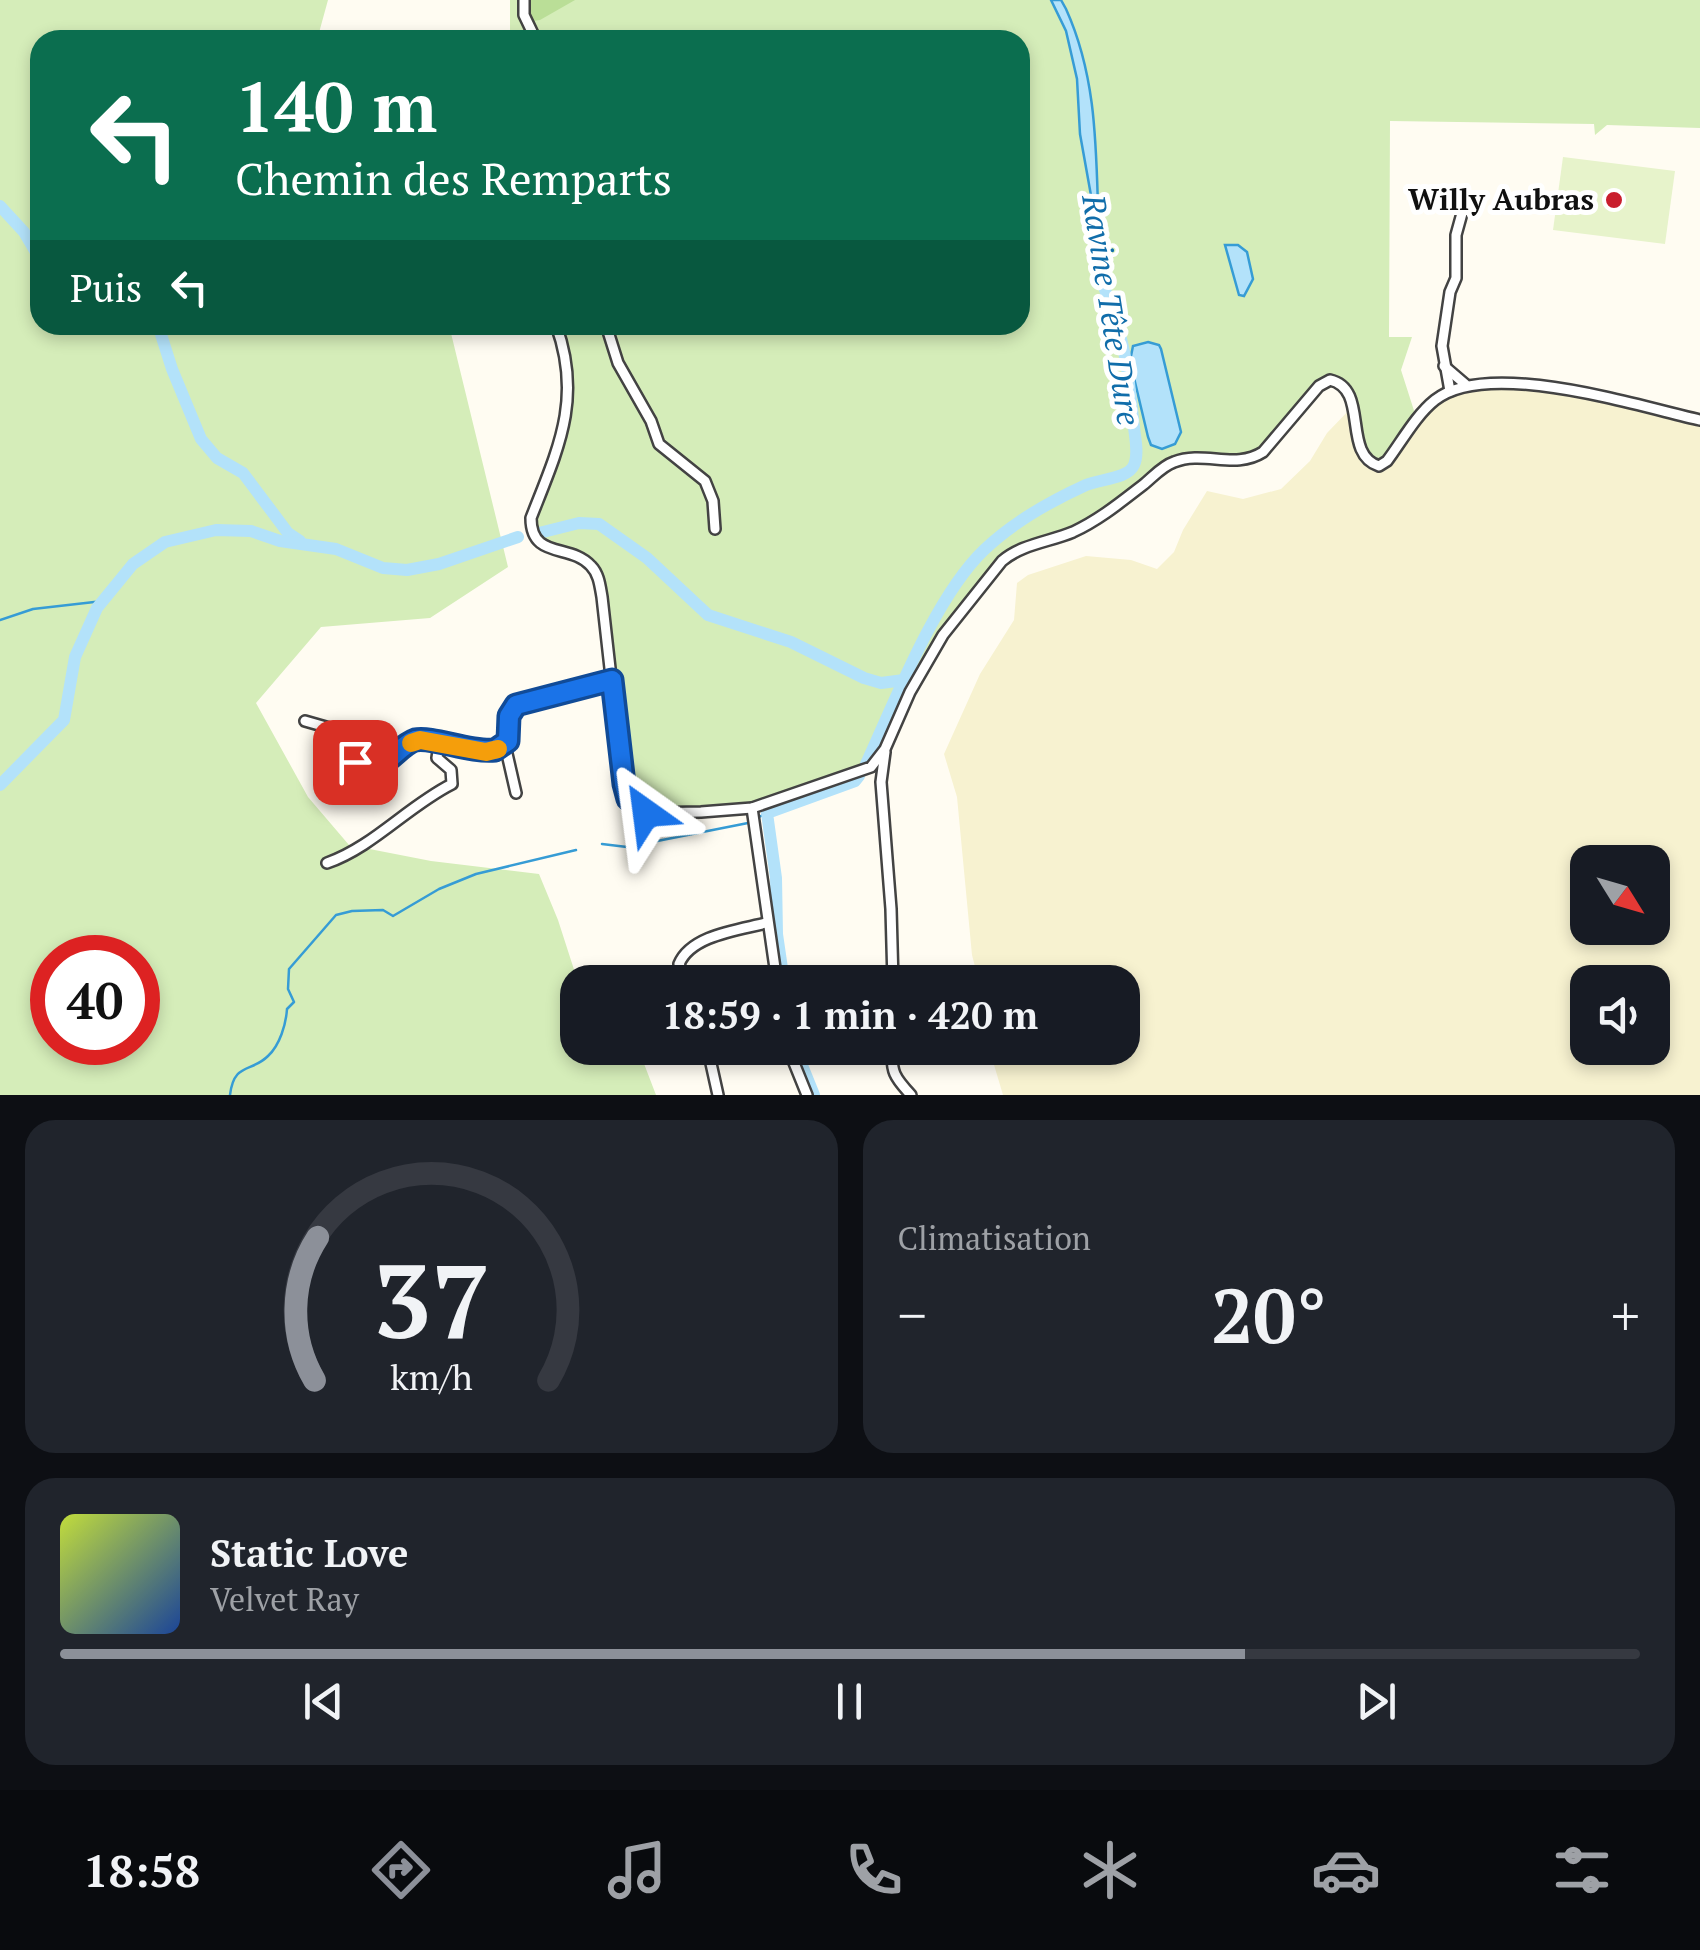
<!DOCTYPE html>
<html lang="fr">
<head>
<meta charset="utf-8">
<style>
	body { margin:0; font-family:"PT Serif",serif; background:#20242c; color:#f1f3f6; height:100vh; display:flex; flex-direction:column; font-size:38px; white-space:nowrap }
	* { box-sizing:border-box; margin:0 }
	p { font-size:32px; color:#9ea1a6 }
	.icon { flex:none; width:55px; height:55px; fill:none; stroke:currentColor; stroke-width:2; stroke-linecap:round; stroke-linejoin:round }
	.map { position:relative; height:1095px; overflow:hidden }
	.sheet { display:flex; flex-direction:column; gap:25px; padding:25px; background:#0d0f14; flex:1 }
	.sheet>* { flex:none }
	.guide { position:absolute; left:30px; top:30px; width:1000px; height:305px; border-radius:30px; box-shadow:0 5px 15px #0003; background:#0b6e4f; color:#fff; overflow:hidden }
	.needle { width:65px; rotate:127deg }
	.buttons { position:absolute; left:1570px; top:845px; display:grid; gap:20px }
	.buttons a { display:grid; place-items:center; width:100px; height:100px; border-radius:20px; background:#171b24; box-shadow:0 5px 15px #0003; font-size:50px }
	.speed { position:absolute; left:30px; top:935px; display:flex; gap:20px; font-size:50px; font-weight:700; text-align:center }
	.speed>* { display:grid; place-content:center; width:130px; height:130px; border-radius:50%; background:#171b24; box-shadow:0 5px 15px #0003; line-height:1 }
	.speed .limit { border:15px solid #d22; background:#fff; color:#111 }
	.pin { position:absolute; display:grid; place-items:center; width:85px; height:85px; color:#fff; margin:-42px; border-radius:20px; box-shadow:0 5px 15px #0006 }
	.me { position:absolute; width:110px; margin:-55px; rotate:329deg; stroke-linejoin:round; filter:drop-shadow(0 0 8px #0008) }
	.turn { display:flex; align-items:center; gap:35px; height:210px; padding:0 40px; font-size:45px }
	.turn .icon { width:130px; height:130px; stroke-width:2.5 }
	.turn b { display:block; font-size:70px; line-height:85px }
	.then { display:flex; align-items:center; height:95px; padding:0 40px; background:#0003; gap:20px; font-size:38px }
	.big { font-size:75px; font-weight:700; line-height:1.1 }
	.sheet .card { flex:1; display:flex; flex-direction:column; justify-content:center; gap:15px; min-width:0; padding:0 35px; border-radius:30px; background:#20242c }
	.sheet .dial { align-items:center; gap:0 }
	.dial svg { height:260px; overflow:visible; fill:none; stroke:#363941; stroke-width:7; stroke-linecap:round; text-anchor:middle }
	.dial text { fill:#f1f3f6; stroke:none }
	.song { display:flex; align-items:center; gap:30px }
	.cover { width:120px; height:120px; border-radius:15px; background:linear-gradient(135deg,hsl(70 70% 55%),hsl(220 70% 35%)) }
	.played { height:10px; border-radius:5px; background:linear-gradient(90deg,#8c9099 75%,#363941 75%) }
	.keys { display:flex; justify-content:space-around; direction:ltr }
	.heat { display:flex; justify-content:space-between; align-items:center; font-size:55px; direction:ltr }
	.sheet .tiles { flex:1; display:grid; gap:25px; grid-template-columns:1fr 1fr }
	.card:last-child { grid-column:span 2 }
	.trip { position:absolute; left:560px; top:965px; width:580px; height:100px; border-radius:30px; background:#171b24; box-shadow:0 5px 15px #0003; font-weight:700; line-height:100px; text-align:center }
	.tabs { display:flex; height:160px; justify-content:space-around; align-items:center; background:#090b0e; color:#9ea1a6 }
	.tabs .icon { width:70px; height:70px }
	.tabs .selected { color:#8c9099 }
	.tabs b { font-size:45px; color:#f1f3f6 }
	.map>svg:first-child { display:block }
	.farmland { fill:#f7f2d0; fill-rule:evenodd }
	.green { fill:#d5edb9; fill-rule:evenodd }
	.forest { fill:#bade97 }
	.pitch { fill:#e7f3cb }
	.water { fill:#b3e2fa; stroke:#369cd5; stroke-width:2.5 }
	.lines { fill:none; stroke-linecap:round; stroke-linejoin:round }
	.stream { stroke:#369cd5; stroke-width:2.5 }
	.river { stroke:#b3e2fa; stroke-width:12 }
	.minor-casing { stroke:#434343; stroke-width:14 }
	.minor { stroke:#fff; stroke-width:9 }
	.route-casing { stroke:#114b97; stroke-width:25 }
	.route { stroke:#1a73e8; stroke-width:18 }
	.slow { stroke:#f59e0b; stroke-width:18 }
	.poi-dot { fill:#c91e2d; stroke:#fff; stroke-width:4 }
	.labels { text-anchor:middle; stroke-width:10; stroke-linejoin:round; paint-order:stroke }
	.poi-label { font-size:30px; font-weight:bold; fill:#101010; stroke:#fff; text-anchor:end }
	.water-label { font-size:32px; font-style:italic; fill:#106daa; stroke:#fff }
</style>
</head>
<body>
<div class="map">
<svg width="1700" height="1095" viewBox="0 0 1700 1095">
	<rect width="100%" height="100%" fill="#fffcf2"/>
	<path class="farmland" d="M1517 382 1700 420V1095H1003L989 1048H1122V982H979L972 955 957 797 944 754 980 674 1014 620 1017 583 1028 575 1086 556 1131 560 1157 569 1174 552 1183 530 1207 491 1243 499 1281 489 1310 461 1327 433 1353 406 1417 420 1450 391ZM1588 862H1652V928H1588ZM1588 982H1652V1048H1588Z"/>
	<g class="green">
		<path d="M0 0H328L317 40H40V325H449L508 567 430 618 321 627 256 703 308 797 349 845 431 861 539 874 558 920 578 982V1048H638L656 1095H0ZM52 958H138V1042H52Z"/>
		<path d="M510 0H1700V128L1607 125 1595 135 1594 124 1390 121 1389 337H1412L1401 370 1417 420 1387 461 1368 463 1348 396 1330 380 1252 459 1169 463 1073 531 1012 552 943 635 876 764 752 808 646 813 628 799 602 597 591 566 545 546 531 529 568 405 556 325H1020V40H510Z"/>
	</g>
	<path class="forest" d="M524 0H575L540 20 526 22Z"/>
	<path class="pitch" d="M1563 157 1675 171 1665 244 1553 230Z"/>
	<g class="water">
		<path d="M1051 0H1061L1066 9C1095 73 1096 139 1098 207 1099 226 1107 244 1097 260L1094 256 1092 201 1080 134 1077 79 1066 31Z"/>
		<path d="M1225 245H1238L1247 252 1253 279 1244 296 1239 295Z"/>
		<path d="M1148 342 1159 345 1161 349 1181 432 1175 444 1162 449 1151 445 1148 437 1130 361 1133 346Z"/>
	</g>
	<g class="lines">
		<g class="stream">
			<path d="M0 620 33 609 103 601"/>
			<path d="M759 817 767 813"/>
			<path d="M602 844 627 847 748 823"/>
			<path d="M230 1095C234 1062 251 1073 268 1056 280 1045 286 1024 287 1009L294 1002 288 989 289 969 336 915 352 911 383 910 393 916 439 889 476 874 576 850"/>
		</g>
		<g class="river">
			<path d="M0 206 24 232 40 259"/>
			<path d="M158 325 172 369 201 439 217 458 243 473 288 533 300 541"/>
			<path d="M539 533 579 523 599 524 647 558 708 615 791 642 864 678 881 683 904 680"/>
			<path d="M866 764C895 701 935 597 984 550 1013 522 1051 501 1086 485 1099 479 1128 479 1134 465 1139 454 1135 438 1134 427 1130 394 1128 360 1118 328 1110 300 1097 278 1098 247"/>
			<path d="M0 785 64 720 75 657 97 608 133 564 165 542 216 530 251 531 280 541 336 549 383 568 407 570 439 564 518 537"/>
			<path d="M784 982 777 934 776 878 767 813 855 781 859 776"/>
			<path d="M795 1048 814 1095"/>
		</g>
		<defs>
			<g id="minor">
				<path d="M524 0V15L536 40"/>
				<path d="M556 325C583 399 558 449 531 518 531 560 571 543 591 566 599 574 600 586 602 597L623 784 628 799 646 813 701 812 752 808 871 767 885 749 910 692 943 635 1002 561C1022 544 1049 542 1073 532 1099 520 1121 502 1143 485 1153 477 1162 466 1174 462 1204 450 1235 470 1263 452L1319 386 1330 380C1370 389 1341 454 1379 466L1387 461C1402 441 1416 415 1435 400 1488 358 1637 406 1700 420"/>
				<path d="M606 325 618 363 651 421 659 444 705 481 713 501 715 529"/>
				<path d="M1444 366 1465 384"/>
				<path d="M1450 391 1442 346 1450 292 1456 278V235L1464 206"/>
				<path d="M305 721 340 731 351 756 359 763 382 764 414 740 439 743"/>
				<path d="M505 745 516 793"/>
				<path d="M885 752 881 782 891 909 893 982"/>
				<path d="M752 808 777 982"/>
				<path d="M327 863C373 847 408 806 452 784L451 770 437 758 439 743 486 751 502 748C513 735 505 718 516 705L612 680"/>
				<path d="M686 982 679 964C691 935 739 930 766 923"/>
				<path d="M788 1048 807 1095"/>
				<path d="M893 1048C890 1071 895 1078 911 1095"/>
				<path d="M708 1050 718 1095"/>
				<path d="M708 1053 784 1048"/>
			</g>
		</defs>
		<use href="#minor" class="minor-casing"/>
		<use href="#minor" class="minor"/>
	</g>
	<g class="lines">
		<defs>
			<path id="route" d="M355 762 382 764C393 758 403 744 415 740 432 736 471 753 495 750L508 741 509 716 516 705 612 680 624 784 628 799 646 813"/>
		</defs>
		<use href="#route" class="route-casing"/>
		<use href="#route" class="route"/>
		<path class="slow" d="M411 743 420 740 486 752 498 749"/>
	</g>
	<circle class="poi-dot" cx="1614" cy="200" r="10"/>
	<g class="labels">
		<g class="poi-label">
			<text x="1594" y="210">Willy Aubras</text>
		</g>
		<g class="water-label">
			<text transform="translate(1111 310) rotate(81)" y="11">Ravine Tête Dure</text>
		</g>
	</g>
</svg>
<div class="buttons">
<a><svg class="needle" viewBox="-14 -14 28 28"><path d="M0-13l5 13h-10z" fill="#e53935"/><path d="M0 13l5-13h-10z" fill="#9ea1a6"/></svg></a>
<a><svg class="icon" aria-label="sound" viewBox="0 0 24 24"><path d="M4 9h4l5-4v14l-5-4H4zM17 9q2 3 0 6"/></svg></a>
</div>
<div class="speed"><div class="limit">40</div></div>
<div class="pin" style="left:355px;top:762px;background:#d93025"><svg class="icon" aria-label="arrive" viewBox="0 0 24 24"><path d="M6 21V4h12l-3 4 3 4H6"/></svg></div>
<svg class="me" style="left:646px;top:813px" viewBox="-20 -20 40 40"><path d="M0-17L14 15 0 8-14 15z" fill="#1a73e8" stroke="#fff" stroke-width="4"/></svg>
<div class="trip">18:59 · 1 min · 420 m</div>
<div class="guide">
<div class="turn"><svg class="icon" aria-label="left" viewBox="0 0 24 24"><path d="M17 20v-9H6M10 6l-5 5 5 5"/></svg><div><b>140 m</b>Chemin des Remparts</div></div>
<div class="then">Puis<svg class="icon" aria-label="left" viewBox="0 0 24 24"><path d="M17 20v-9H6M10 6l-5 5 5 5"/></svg></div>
</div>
</div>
<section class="sheet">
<div class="tiles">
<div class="card dial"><svg viewBox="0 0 100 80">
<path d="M14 69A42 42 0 1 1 86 69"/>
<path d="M14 69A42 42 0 0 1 15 25" stroke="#8c9099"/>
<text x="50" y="56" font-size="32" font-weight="700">37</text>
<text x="50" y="72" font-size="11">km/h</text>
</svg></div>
<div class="card"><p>Climatisation</p>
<div class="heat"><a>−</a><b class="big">20°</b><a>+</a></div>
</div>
<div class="card">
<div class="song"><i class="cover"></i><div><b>Static Love</b><p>Velvet Ray</p></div></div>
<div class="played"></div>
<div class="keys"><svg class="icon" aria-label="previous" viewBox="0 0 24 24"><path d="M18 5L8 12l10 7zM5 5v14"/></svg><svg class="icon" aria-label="pause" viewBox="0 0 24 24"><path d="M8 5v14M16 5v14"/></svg><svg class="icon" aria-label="next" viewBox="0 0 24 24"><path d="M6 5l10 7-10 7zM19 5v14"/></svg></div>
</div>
</div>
</section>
<nav class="tabs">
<b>18:58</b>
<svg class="icon selected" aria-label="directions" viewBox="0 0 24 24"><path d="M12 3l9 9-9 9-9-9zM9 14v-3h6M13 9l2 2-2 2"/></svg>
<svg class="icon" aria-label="music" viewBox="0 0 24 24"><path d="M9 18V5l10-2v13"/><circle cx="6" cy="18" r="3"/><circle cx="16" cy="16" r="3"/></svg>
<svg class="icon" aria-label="phone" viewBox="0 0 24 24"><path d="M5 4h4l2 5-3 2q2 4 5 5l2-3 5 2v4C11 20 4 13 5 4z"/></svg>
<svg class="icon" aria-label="climate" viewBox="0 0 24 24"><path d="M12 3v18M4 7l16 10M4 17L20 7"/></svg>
<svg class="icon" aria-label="car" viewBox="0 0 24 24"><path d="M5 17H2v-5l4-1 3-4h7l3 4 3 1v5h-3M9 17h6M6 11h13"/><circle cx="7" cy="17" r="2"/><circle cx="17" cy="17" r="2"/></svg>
<svg class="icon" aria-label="filters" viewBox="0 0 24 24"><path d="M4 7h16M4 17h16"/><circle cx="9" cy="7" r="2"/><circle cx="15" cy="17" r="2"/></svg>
</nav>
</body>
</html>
